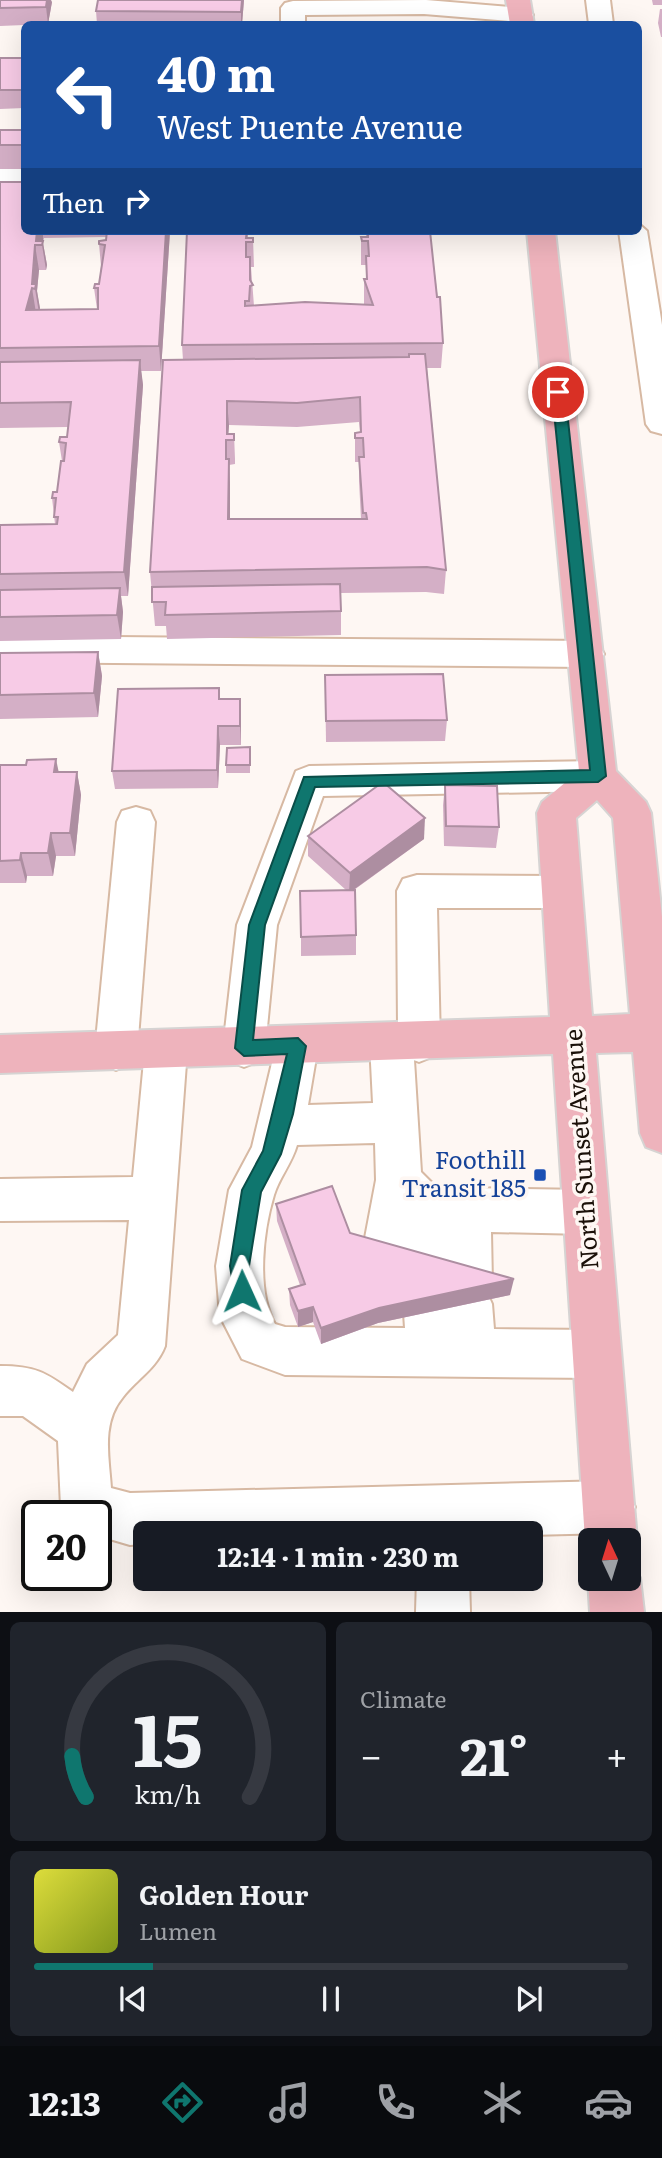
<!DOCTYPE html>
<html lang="en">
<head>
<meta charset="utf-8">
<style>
	body { margin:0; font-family:Literata,serif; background:#20242c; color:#f1f3f6; height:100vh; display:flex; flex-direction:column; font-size:26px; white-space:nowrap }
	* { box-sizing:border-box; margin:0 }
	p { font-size:23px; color:#9ea1a6 }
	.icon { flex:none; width:38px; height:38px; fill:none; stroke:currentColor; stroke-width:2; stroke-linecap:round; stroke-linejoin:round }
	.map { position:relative; height:1612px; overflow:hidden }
	.details { display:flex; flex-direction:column; gap:10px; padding:10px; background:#0d0f14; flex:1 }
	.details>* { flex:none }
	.top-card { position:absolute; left:21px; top:21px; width:621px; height:214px; border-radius:10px; box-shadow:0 7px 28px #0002; background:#1a4fa0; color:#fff; overflow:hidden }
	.needle { width:46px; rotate:356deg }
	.fabs { position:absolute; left:578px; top:1528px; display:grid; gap:14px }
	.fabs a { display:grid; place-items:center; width:63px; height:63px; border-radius:10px; background:#171b24; box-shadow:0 7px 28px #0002; font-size:35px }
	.speed { position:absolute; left:21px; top:1500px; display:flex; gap:14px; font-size:35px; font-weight:700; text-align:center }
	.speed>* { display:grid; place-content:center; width:91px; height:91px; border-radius:50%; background:#171b24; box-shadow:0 7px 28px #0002; line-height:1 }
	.speed .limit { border:4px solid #111; border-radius:10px; background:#fff; color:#111 }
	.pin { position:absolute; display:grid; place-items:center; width:60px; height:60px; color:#fff; margin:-30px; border:4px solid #fff; border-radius:50%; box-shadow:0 2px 7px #0007 }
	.me { position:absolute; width:77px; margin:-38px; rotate:359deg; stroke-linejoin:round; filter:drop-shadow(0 0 5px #0008) }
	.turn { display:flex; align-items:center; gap:24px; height:147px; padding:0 21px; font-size:32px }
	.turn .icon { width:91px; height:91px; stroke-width:2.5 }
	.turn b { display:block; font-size:49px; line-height:60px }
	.then { display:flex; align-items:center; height:66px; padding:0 21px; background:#0003; gap:14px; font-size:26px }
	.big { font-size:52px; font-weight:700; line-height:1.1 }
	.details .card { flex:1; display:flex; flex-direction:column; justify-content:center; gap:10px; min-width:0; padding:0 24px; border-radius:10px; background:#20242c }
	.details .dial { align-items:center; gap:0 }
	.dial svg { height:182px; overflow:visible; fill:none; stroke:#363941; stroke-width:7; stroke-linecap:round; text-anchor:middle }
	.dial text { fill:#f1f3f6; stroke:none }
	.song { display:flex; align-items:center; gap:21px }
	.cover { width:84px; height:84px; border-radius:10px; background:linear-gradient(135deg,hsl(60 70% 55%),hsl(70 70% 35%)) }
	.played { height:7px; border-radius:4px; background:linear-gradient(90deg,#0f766e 20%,#363941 20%) }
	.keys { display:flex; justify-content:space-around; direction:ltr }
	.heat { display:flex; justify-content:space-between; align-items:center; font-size:38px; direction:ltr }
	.details .tiles { flex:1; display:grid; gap:10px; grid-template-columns:1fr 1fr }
	.card:last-child { grid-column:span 2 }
	.trip { position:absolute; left:133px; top:1521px; width:410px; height:70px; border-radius:10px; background:#171b24; box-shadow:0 7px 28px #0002; font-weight:700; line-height:70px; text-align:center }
	.menu { display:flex; height:112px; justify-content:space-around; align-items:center; background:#090b0e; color:#9ea1a6 }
	.menu .icon { width:49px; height:49px }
	.menu .selected { color:#0f766e }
	.menu b { font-size:32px; color:#f1f3f6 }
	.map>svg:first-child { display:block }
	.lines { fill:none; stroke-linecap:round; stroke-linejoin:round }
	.minor-casing { stroke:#d7b9a3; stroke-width:4 }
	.major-casing { stroke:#d6d4d3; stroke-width:4 }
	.minor { fill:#fff; fill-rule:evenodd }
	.major { fill:#eeb3bc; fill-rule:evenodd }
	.wall { fill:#d4afc6; fill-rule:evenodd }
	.shaded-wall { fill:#ad8ea1 }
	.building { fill:#f7cbe6; stroke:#ad8ea1; stroke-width:2; fill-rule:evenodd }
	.route { fill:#0f766e; stroke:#0a4d48; stroke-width:2 }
	.transit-dot { fill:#1a4fb4; stroke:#fef7f3; stroke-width:2.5 }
	.labels { text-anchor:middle; stroke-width:7; stroke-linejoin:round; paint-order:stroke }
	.street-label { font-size:24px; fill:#1b1109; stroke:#fef7f3 }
	.transit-label { font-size:24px; fill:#164399; stroke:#fef7f3; text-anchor:end }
</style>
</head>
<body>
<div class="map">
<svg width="662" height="1612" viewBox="0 0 662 1612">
	<rect width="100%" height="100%" fill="#fef7f3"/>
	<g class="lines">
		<defs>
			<g id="minor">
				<path d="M426 0 521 8 530 10 533 15 530 20 521 22 424 14 305 15V24H281V8L285 3 293 1Z"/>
				<path d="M586 0H610L613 24H589Z"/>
				<rect x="0" y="169" width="24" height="16"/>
				<path d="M639 224 647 231 662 325V434L651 431 646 424 619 231H639Z"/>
				<path d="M0 636 586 641 599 645 604 654 599 663 586 667 0 662Z"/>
				<path d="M598 761 611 766 617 776 611 786 598 791 323 796 277 925 265 1048 259 1061 244 1067 229 1061 223 1048 237 925 296 771 309 766Z"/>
				<path d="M136 807 150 811 155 822 137 1051 131 1064 116 1070 101 1064 95 1051 117 822 122 811Z"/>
				<path d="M417 875 561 876 575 880 581 892 575 904 561 908H437L440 1043 434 1056 419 1062 414 1060 421 1172 432 1183 468 1188 586 1190 602 1197 609 1212 602 1227 586 1234 491 1232 492 1283 487 1293 492 1304 494 1329 597 1330 614 1337 621 1354 614 1371 597 1378 285 1375 242 1359 220 1316 216 1266 229 1190 252 1147 276 1046 282 1033 297 1027 312 1033 318 1046 308 1105 373 1103 370 1043 376 1030 391 1024 398 1027 397 891 403 879ZM375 1143 376 1180 361 1259 367 1275 384 1281 402 1272 408 1287 422 1292 411 1297 404 1313 405 1328 285 1327 275 1324C256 1291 263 1231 274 1195 279 1178 292 1163 297 1145ZM444 1280 449 1293 446 1300 431 1291 442 1287Z"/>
				<path d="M166 1031 181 1037 187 1050 165 1346C156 1369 138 1378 123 1397 101 1423 109 1457 111 1488L130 1493 609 1481 627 1489 635 1507 627 1525 609 1533 530 1535 145 1533V1544L130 1545 96 1535V1516H65L61 1507 58 1441 23 1416H0V1366C35 1366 45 1372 73 1392L87 1364 118 1335 129 1220 0 1221V1179L133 1177 145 1050 151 1037Z"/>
				<path d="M417 1578H469L470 1612H416Z"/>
			</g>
			<g id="major">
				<path d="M506 0H530L534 24H510Z"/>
				<path d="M527 231H555L616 771 646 802 651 813 662 917V1153L646 1147 640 1133 633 1052 596 1053 637 1540 629 1558 640 1578 644 1612H590L588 1578 590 1573V1578H628V1540H590V1551L585 1540 553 1054 0 1073V1035L550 1017 537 813 542 802 579 771ZM597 800 613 818 630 1014 592 1016 576 818Z"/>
			</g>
		</defs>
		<use href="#minor" class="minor-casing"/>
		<use href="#major" class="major-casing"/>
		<use href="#minor" class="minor"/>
		<use href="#major" class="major"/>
	</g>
	<g class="wall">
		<path d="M0 0 52 2 48 24 0 26Z"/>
		<path d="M244 0 242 24H97L96 11Z"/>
		<path d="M652 0H662V5H653Z"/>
		<path d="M660 9H662V37H661L658 23Z"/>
		<path d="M0 58H24V108L0 109Z"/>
		<rect x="0" y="130" width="24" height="39"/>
		<path d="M0 182 24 231H170L161 371H141L143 385 128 596H121L123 612 121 639 0 641V525L55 524 52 498 57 492 62 461 59 442 67 437 68 427 0 428ZM106 237V240L99 244 101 266 99 284 94 288 97 309 40 310 37 291 39 270H46L47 265 43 243 44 238Z"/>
		<path d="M187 231H430L443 343 441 368H427L446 570 444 594 426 592 341 593V635L167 639 166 626H155L150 572 183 360 182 345ZM366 234V237H361V265H366V279H364V304L254 306 251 267H254L253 238H248V235ZM359 422 360 432 355 433V462H359V481L361 519H230V484L229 465 235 464V459L234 434H228L229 425 297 427Z"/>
		<path d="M98 652 102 676 98 717 0 719V653Z"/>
		<path d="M325 675 447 720 445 741 326 742Z"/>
		<path d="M219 688 220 699H240L241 718V745H220L218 788 115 789 112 771Z"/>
		<path d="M250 755V773H226V765Z"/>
		<path d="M0 765 59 772H77L81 795 75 856H56L53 876H27L26 883H0Z"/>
		<path d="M445 785 499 827 496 848 444 846 443 805Z"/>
		<path d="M308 836 424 839 354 890 356 935V955L301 956V937L346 890 308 856Z"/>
		<path d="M276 1204 350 1233 510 1295 378 1323 321 1344 313 1322 298 1327 290 1305 289 1289 300 1285 277 1221Z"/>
	</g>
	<g class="shaded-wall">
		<path d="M47 0H51L52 2 48 24 46 7Z"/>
		<path d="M242 0H244L242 24H241V12Z"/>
		<path d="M37 231H43V243L47 265 46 270 42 245 36 241Z"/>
		<path d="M166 231H170L161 371 159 346Z"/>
		<path d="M35 245 39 270 37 291 40 308 39 313 35 289 32 284Z"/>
		<path d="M32 288 36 313 26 310Z"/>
		<path d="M140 360 143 385 128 596 124 572Z"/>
		<path d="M227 401 229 425 228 440 227 434Z"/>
		<path d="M229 459 230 484V543L228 519Z"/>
		<path d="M120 588 123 612 121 639 117 615Z"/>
		<path d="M98 652 102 676 98 717 94 693Z"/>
		<path d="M240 699 241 718V745L240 726Z"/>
		<path d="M218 726 220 745 218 788 217 770Z"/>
		<path d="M56 759 61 783 54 772Z"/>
		<path d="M77 772 81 795 75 856 70 833Z"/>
		<path d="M425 818 424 839 349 893 350 873Z"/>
		<path d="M51 833 56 856 53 876 48 853Z"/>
		<path d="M21 853 27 876 26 883 20 860Z"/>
		<path d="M514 1279 510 1295 378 1323 321 1344V1328L379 1308Z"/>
		<path d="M313 1307V1322L298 1327V1311Z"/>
	</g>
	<g class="building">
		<path d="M0 0H47L46 7 0 8Z"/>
		<path d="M98 0H242L241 12 96 11Z"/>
		<rect x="0" y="58" width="24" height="32"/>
		<rect x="0" y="130" width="24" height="15"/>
		<path d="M0 182H24V231H37L36 241H43L42 245H35L32 284H36L35 289 32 288 26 310 98 309V288H94L95 284H99L105 245 99 244V241L106 240 107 231H166L159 346 0 348Z"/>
		<path d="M187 231H247L246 238H253V242H246V257H250V280L253 285 250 286 249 301H245V306L305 302 373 305 364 279H367L366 256H369L368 241H362L361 237H368V231H430L437 297H440L443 343 182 345Z"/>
		<path d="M409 354H425L446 570 427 567 150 572 163 360 409 357ZM360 397 361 432 355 433V438H363L364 457H359L363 513H366L367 519H228L229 459H226V440H234V434H227V401L297 403Z"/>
		<path d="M140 360 124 572 0 574V525L57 524 58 517H54L56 498H52L53 492H57L61 461H64L66 443 59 442 60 437H67L71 402 0 403V362Z"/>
		<path d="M340 584 341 611 165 615 166 602H152V587Z"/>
		<path d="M120 588 117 615 0 617V590Z"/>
		<path d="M98 652 94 693 0 695V653Z"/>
		<path d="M443 674 447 720 326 721 325 675Z"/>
		<path d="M219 688V699H240V726H218L217 770 112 771 118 689Z"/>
		<path d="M250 747V765H226L227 748Z"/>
		<path d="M56 759 54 772H77L70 833H51L48 853H21L20 860 0 861V765H26L27 760Z"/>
		<path d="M383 782 425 818 350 873 308 836Z"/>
		<path d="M445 785 497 786 499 827 446 826Z"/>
		<path d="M355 890 356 935 301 937 300 891Z"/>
		<path d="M332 1186 350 1233 514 1279 379 1308 321 1328 313 1307 298 1311 289 1289 305 1284 276 1204Z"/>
	</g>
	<path class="route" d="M558 388 565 392 606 776 598 782 315 787 265 925 253 1040 298 1038 306 1046 293 1114 281 1154 261 1192 249 1266 251 1291 248 1298 242 1301 235 1298 230 1266 242 1190 263 1151 287 1054 244 1056 235 1048 249 925 304 777 590 770 552 392Z"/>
	<rect class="transit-dot" x="533" y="1168" width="14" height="14" rx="3.5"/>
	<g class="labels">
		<g class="street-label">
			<text transform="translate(582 1149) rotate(-94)" y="8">North Sunset Avenue</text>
		</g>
		<g class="transit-label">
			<text x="526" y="1169">Foothill<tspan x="526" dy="28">Transit 185</tspan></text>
		</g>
	</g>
</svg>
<div class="fabs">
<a><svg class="needle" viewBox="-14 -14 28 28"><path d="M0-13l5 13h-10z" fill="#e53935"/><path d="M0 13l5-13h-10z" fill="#9ea1a6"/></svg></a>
</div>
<div class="speed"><div class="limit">20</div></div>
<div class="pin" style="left:558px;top:392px;background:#d93025"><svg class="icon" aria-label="arrive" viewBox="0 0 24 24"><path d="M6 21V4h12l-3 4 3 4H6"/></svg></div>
<svg class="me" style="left:242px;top:1291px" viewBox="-20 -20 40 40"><path d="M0-17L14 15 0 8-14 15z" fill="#0f766e" stroke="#fff" stroke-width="4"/></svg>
<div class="trip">12:14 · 1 min · 230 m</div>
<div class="top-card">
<div class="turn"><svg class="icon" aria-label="left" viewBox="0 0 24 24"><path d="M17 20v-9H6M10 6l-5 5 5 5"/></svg><div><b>40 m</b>West Puente Avenue</div></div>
<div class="then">Then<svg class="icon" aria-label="right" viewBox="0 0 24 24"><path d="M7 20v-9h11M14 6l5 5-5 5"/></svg></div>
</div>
</div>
<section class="details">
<div class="tiles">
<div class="card dial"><svg viewBox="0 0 100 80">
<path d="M14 69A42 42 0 1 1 86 69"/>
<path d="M14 69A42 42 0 0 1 8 51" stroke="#0f766e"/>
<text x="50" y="56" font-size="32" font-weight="700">15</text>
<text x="50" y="72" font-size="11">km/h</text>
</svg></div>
<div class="card"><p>Climate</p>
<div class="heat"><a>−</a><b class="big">21°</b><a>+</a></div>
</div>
<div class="card">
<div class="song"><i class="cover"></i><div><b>Golden Hour</b><p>Lumen</p></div></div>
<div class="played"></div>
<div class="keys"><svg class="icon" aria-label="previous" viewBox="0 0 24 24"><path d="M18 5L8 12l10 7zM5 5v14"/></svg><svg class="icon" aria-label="pause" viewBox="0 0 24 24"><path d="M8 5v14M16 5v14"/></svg><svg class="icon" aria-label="next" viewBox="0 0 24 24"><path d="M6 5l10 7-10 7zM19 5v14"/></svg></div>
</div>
</div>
</section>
<nav class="menu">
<b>12:13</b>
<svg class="icon selected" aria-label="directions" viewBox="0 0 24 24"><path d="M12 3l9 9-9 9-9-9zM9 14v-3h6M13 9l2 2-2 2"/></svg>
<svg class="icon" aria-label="music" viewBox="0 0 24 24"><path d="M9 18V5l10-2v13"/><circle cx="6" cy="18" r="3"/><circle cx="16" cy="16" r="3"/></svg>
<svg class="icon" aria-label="phone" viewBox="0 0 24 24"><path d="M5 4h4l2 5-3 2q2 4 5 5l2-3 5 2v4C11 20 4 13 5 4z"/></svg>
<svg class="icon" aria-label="climate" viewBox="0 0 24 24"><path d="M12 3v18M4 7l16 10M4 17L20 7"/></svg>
<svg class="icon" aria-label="car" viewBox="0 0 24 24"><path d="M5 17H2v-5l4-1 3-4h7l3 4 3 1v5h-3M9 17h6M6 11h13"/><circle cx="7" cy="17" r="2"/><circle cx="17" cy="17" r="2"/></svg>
</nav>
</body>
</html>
